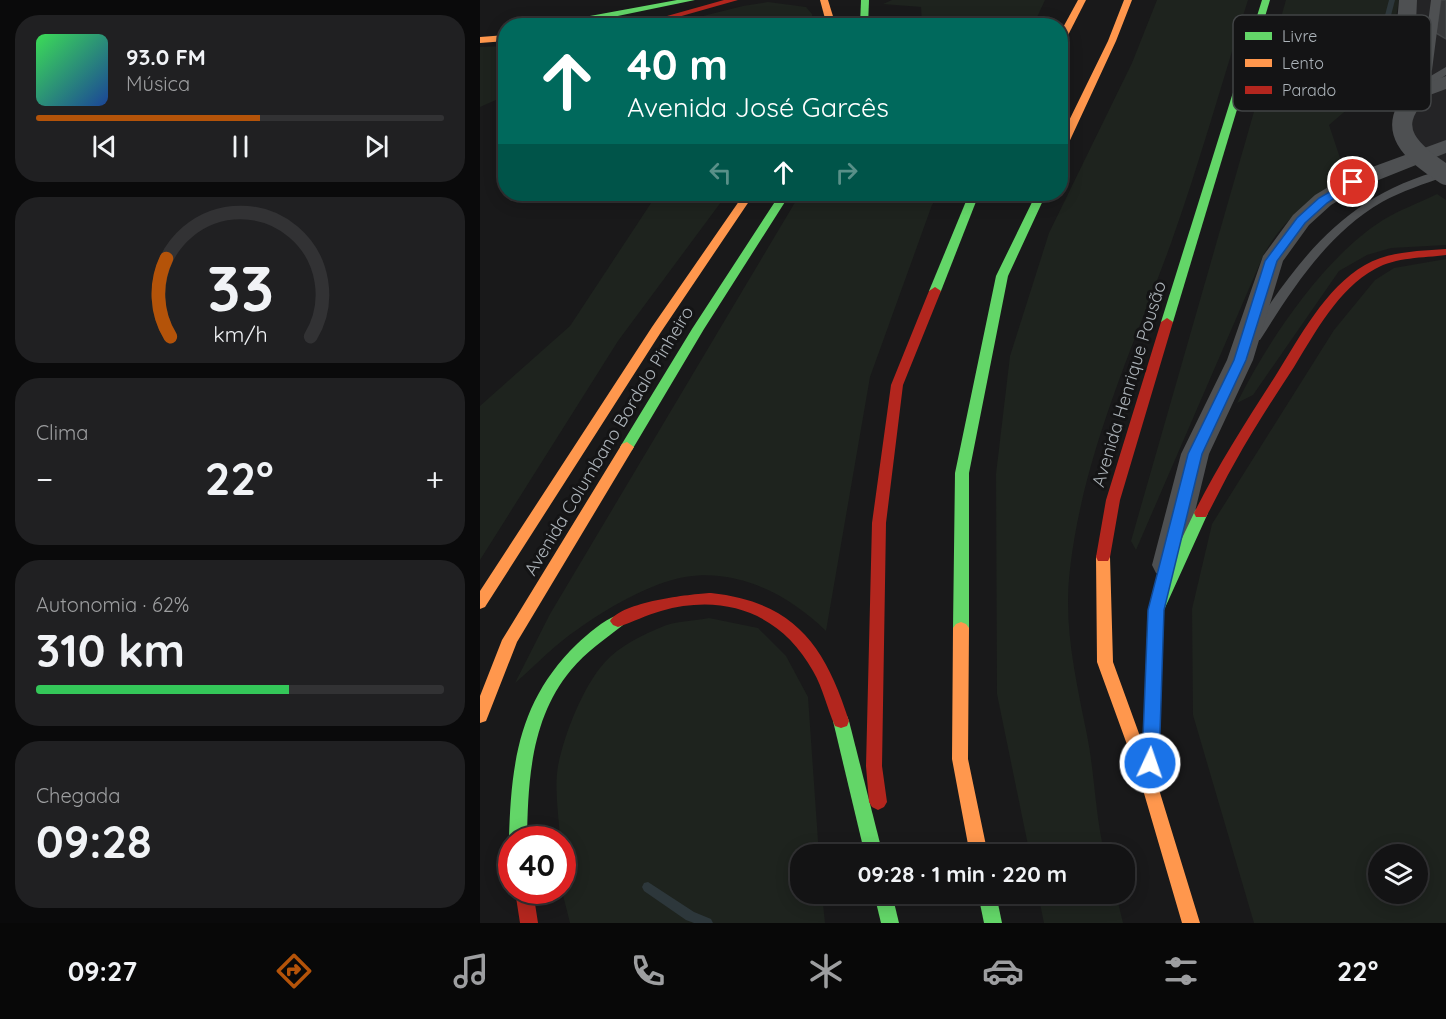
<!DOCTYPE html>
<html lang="pt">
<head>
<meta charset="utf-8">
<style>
	body { margin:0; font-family:Quicksand,sans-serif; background:#202022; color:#f1f3f6; height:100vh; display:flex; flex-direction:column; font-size:22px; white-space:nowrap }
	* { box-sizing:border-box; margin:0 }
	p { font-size:20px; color:#9d9ea0 }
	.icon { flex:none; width:33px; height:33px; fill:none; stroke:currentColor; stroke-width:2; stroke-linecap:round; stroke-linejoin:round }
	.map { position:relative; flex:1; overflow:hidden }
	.panel { display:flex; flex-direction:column; gap:15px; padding:15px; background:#0a0a0b; width:480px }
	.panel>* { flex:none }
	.hud { position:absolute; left:18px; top:18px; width:570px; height:183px; border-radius:24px; box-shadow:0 3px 15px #0003,0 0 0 2px #323234; background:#00695c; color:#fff; overflow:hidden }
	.fabs { position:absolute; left:888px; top:844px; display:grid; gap:12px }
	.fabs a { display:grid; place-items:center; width:60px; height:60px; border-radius:50%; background:#131314; box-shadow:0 3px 15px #0003,0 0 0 2px #323234; font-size:30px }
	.speed { position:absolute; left:18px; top:826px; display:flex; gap:12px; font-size:30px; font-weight:700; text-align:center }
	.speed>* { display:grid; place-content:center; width:78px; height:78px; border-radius:50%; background:#131314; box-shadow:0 3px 15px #0003,0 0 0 2px #323234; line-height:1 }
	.speed .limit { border:9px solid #d22; background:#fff; color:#111 }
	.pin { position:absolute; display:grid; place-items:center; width:51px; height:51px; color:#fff; margin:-26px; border:3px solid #fff; border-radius:50%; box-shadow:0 2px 6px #0007 }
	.me { position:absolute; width:66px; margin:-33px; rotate:3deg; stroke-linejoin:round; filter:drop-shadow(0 0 4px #0008) }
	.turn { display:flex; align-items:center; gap:21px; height:126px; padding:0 30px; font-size:27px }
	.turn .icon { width:78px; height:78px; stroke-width:2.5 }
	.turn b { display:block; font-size:42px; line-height:51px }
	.lanes { display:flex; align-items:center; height:57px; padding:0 30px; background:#0003; justify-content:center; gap:30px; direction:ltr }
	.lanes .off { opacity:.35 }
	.big { font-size:45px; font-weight:700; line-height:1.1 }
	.panel .card { flex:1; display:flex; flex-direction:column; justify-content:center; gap:9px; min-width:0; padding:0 21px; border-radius:24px; background:#202022 }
	.panel .dial { align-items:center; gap:0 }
	.dial svg { height:156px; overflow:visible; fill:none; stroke:#323234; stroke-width:7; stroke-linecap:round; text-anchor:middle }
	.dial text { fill:#f1f3f6; stroke:none }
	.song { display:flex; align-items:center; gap:18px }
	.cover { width:72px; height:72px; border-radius:9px; background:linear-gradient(135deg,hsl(130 70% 55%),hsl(220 70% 35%)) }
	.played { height:6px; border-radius:3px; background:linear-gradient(90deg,#b45309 55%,#323234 55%) }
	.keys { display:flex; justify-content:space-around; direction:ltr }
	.heat { display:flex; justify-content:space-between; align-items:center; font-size:33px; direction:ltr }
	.charge { height:9px; border-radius:4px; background:linear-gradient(90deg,#34c759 62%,#323234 0) }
	.trip { position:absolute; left:310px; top:844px; width:345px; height:60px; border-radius:24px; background:#131314; box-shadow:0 3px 15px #0003,0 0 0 2px #323234; font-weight:700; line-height:60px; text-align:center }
	.dock { display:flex; height:96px; justify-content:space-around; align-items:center; background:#080808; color:#9d9ea0 }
	.dock .icon { width:42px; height:42px }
	.dock .selected { color:#b45309 }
	.dock b { font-size:27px; color:#f1f3f6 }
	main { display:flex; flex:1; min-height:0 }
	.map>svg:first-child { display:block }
	.built { fill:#242426 }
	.green { fill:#1e231e; fill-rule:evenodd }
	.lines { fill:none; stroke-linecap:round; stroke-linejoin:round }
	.stream { fill:#2d373b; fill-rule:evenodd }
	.building { fill:#37383a; stroke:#424446; stroke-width:1.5 }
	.lane { fill:#4e5052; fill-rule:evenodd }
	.street { fill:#4e5052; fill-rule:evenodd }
	.fast { fill:#63d668; fill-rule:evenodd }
	.slow { fill:#ff974d; fill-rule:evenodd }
	.jam { fill:#b3261e; fill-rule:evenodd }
	.street-bridge { stroke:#4e5052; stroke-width:20 }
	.route { fill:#1a73e8; stroke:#114b97; stroke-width:1.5 }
	.labels { text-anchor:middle; stroke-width:6; stroke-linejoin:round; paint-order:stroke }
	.street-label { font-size:18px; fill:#acb3b9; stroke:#141415 }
	.key { fill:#141415; stroke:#424446; stroke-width:1.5 }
	.key-label { font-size:16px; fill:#acb3b9 }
</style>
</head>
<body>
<main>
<section class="panel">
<div class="card">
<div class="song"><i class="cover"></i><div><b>93.0 FM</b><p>Música</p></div></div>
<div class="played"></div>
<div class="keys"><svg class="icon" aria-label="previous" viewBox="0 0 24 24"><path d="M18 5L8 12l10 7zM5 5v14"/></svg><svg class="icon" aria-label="pause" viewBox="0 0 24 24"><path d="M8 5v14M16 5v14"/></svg><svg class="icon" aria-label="next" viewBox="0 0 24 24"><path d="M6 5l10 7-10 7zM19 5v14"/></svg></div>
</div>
<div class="card dial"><svg viewBox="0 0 100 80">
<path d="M14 69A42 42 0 1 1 86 69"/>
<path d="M14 69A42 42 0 0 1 12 29" stroke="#b45309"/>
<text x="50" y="56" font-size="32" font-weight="700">33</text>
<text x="50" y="72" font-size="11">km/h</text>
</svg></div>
<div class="card"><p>Clima</p>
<div class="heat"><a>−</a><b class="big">22°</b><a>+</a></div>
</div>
<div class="card"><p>Autonomia · 62%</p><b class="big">310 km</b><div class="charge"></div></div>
<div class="card"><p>Chegada</p><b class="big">09:28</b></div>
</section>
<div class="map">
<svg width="966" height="923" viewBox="0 0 966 923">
	<rect width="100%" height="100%" fill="#19191a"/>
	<path class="built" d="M928 0H966V175L950 165 920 114 939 93Z"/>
	<g class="green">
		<path d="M412 0H565L553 26 440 25 442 24 441 7 403 4Z"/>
		<path d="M677 0H768C742 82 719 165 690 246 651 352 603 456 590 569 583 626 596 679 607 735 615 775 615 815 625 855H550L517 694 516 474 530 356 569 233 652 63Z"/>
		<path d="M806 0H919L915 23H891C909 29 915 59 918 75L891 89 849 125 866 176C831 197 804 219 784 254L656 550 651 541Z"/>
		<path d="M288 2 326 7 332 14V25H187L263 6Z"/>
		<path d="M25 46V96L0 107V47Z"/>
		<path d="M177 194H247L138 341 0 560V406L90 326Z"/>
		<path d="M320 194H459L452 205 390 377 346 631C309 595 258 568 205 577 170 583 126 609 98 629 75 644 55 666 35 683L70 614Z"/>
		<path d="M957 194 966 200V245L911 248 887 255 859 271 773 395 757 403C787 342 844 257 903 220 919 210 939 203 957 194Z"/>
		<path d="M966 259V923H774L713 715 712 609 732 524 854 330 895 280 914 268ZM898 855H938V894H898Z"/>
		<path d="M229 618 278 628 306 656 328 697 339 855H321V894H342L345 923H90L83 895 82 840H80C79 816 74 790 78 766 84 735 103 686 125 662 139 646 164 634 184 626 197 621 215 621 229 618Z"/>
		<path d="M558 894H636L643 923H564Z"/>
	</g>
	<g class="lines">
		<g class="stream">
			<path d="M909 0H915L909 23 906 25 903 23Z"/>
			<path d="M168 882 214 912 231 919 233 923H214L206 920 164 891 162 887 164 883Z"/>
		</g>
	</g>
	<path class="building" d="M961 0H966V39L956 33Z"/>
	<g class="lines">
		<g class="lane">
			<path d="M951 0H961L952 70 934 85 929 82 942 69Z"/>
			<path d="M966 67V75L957 81 953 90H945L944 88 949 77Z"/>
			<path d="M966 169V176C944 184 922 191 902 202 847 234 813 288 780 340H770L768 337C821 255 867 194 966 169Z"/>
		</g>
		<g class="street">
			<path d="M919 0H937L935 46 946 83 966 76V89L939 99 932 97 929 93 915 46Z"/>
			<path d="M966 140V153L881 187 851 205 829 225 803 261 773 360 729 454 702 565 698 573 687 577 676 573 672 565 701 454 747 360 783 256 813 215 835 195 865 177Z"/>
		</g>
		<g class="fast">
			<path d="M197 0H215L99 24 32 26 36 23 99 18Z"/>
			<path d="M381 0H389L388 26H380Z"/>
			<path d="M782 0H790L693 322 691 325H683L681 322Z"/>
			<path d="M300 194H310L224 329 152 450H142L140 447 212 329Z"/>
			<path d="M489 194H499L461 291 459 294H451L449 291Z"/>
			<path d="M556 194H566L528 276 489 473V628L486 632 481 634 476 632 473 628 475 473 516 276Z"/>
			<path d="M721 508 726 509 728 513 684 610 678 769 676 774 670 776 664 774 662 769 668 610 714 513 716 509Z"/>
			<path d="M138 615 143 617 146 621 143 625C125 639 106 652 91 670 51 718 48 780 47 840H32V845L29 840C31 763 39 700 97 644 108 634 123 620 138 615Z"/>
			<path d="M361 714 367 716 369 721 403 855H385L353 721 355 716Z"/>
			<path d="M394 894H412L419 923H401Z"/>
			<path d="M498 894H516L522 923H504Z"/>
		</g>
		<g class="slow">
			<path d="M340 0H348L356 26H347Z"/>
			<path d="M598 0H606L584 43 580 46V33Z"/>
			<path d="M644 0H652L636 41 585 151 580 154V139L628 41Z"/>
			<path d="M26 35V41L0 43V37Z"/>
			<path d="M264 194H274L181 332 5 607 0 609V591L172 327Z"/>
			<path d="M147 442 154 447 37 642 8 716 6 721 0 723V696L22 640 142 444Z"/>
			<path d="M623 551 628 553 630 557 633 662 677 783 720 923H702L661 783 617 662 616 557 618 553Z"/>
			<path d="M481 622 486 624 489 628 488 759 508 855H490L472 759 473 628 476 624Z"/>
		</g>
		<g class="jam">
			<path d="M244 0H258L191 19 187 16Z"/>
			<path d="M966 249V255C943 258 916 257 895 269 858 289 835 333 814 367 793 399 772 431 754 464 744 481 736 499 726 517H716L714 513C738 465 767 420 796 375 820 337 845 288 885 265 909 251 940 251 966 249Z"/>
			<path d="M455 287 461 291 423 385 406 523 402 766 407 802 404 807 398 810 392 807 389 802 386 766 392 523 411 385 449 291Z"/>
			<path d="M687 318 693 322 640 500 630 557 628 561H618L616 557 626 500 681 322Z"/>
			<path d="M231 593C314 602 345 645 369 721L367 726 361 728 355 726C347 708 343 688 333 671 301 613 244 593 181 611 166 615 153 622 138 627L133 625 130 621C141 602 210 594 231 593Z"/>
			<path d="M35 891H53L58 923H40Z"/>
		</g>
		<path class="street-bridge" d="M939 93C902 130 933 153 966 175"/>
	</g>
	<path class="route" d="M870 180 879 182 847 203 825 223 797 261 766 360 722 454 684 610 679 763 676 768 670 770 664 768 662 763 668 610 708 454 754 360 785 261 817 218 839 198Z"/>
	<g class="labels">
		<g class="street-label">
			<text transform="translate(649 384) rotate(-73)" y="6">Avenida Henrique Pousão</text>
			<text transform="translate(129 441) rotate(-59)" y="6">Avenida Columbano Bordalo Pinheiro</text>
		</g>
	</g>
	<rect x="753" y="15" width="198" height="96" rx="9" class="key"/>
	<rect x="765" y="32" width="27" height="8" fill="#63d668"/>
	<rect x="765" y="59" width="27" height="8" fill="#ff974d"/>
	<rect x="765" y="86" width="27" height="8" fill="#b3261e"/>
	<g class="key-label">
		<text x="802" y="42">Livre</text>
		<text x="802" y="69">Lento</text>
		<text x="802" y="96">Parado</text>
	</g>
</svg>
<div class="fabs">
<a><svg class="icon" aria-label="layers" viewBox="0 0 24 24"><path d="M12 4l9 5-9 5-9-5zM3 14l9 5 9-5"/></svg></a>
</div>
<div class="speed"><div class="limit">40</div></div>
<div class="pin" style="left:873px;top:182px;background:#d93025"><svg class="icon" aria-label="arrive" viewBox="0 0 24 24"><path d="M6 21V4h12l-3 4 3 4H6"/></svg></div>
<svg class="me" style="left:670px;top:763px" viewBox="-20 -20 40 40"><circle r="17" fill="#1a73e8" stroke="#fff" stroke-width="3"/><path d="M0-11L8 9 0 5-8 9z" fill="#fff"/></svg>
<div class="trip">09:28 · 1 min · 220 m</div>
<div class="hud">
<div class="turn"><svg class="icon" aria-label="ahead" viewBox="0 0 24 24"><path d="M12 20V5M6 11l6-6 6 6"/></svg><div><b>40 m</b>Avenida José Garcês</div></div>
<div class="lanes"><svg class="icon off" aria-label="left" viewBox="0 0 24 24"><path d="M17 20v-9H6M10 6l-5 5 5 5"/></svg><svg class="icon" aria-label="ahead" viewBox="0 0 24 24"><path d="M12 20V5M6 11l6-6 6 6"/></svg><svg class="icon off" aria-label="right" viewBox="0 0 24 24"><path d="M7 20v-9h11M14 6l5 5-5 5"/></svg></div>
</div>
</div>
</main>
<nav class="dock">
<b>09:27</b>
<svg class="icon selected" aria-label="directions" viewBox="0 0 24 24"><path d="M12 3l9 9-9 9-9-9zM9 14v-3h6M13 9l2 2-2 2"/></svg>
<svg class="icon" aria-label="music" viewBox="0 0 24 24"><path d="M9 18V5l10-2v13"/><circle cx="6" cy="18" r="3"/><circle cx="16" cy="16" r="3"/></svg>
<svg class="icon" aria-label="phone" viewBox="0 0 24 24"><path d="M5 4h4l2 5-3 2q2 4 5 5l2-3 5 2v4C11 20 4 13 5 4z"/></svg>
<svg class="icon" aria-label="climate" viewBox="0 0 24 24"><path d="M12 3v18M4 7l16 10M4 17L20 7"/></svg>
<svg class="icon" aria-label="car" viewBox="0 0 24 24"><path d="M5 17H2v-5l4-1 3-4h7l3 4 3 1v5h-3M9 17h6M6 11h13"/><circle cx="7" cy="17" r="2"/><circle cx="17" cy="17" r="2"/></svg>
<svg class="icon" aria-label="filters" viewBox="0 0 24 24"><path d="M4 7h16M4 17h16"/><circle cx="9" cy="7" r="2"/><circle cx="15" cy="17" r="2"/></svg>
<b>22°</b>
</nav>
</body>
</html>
